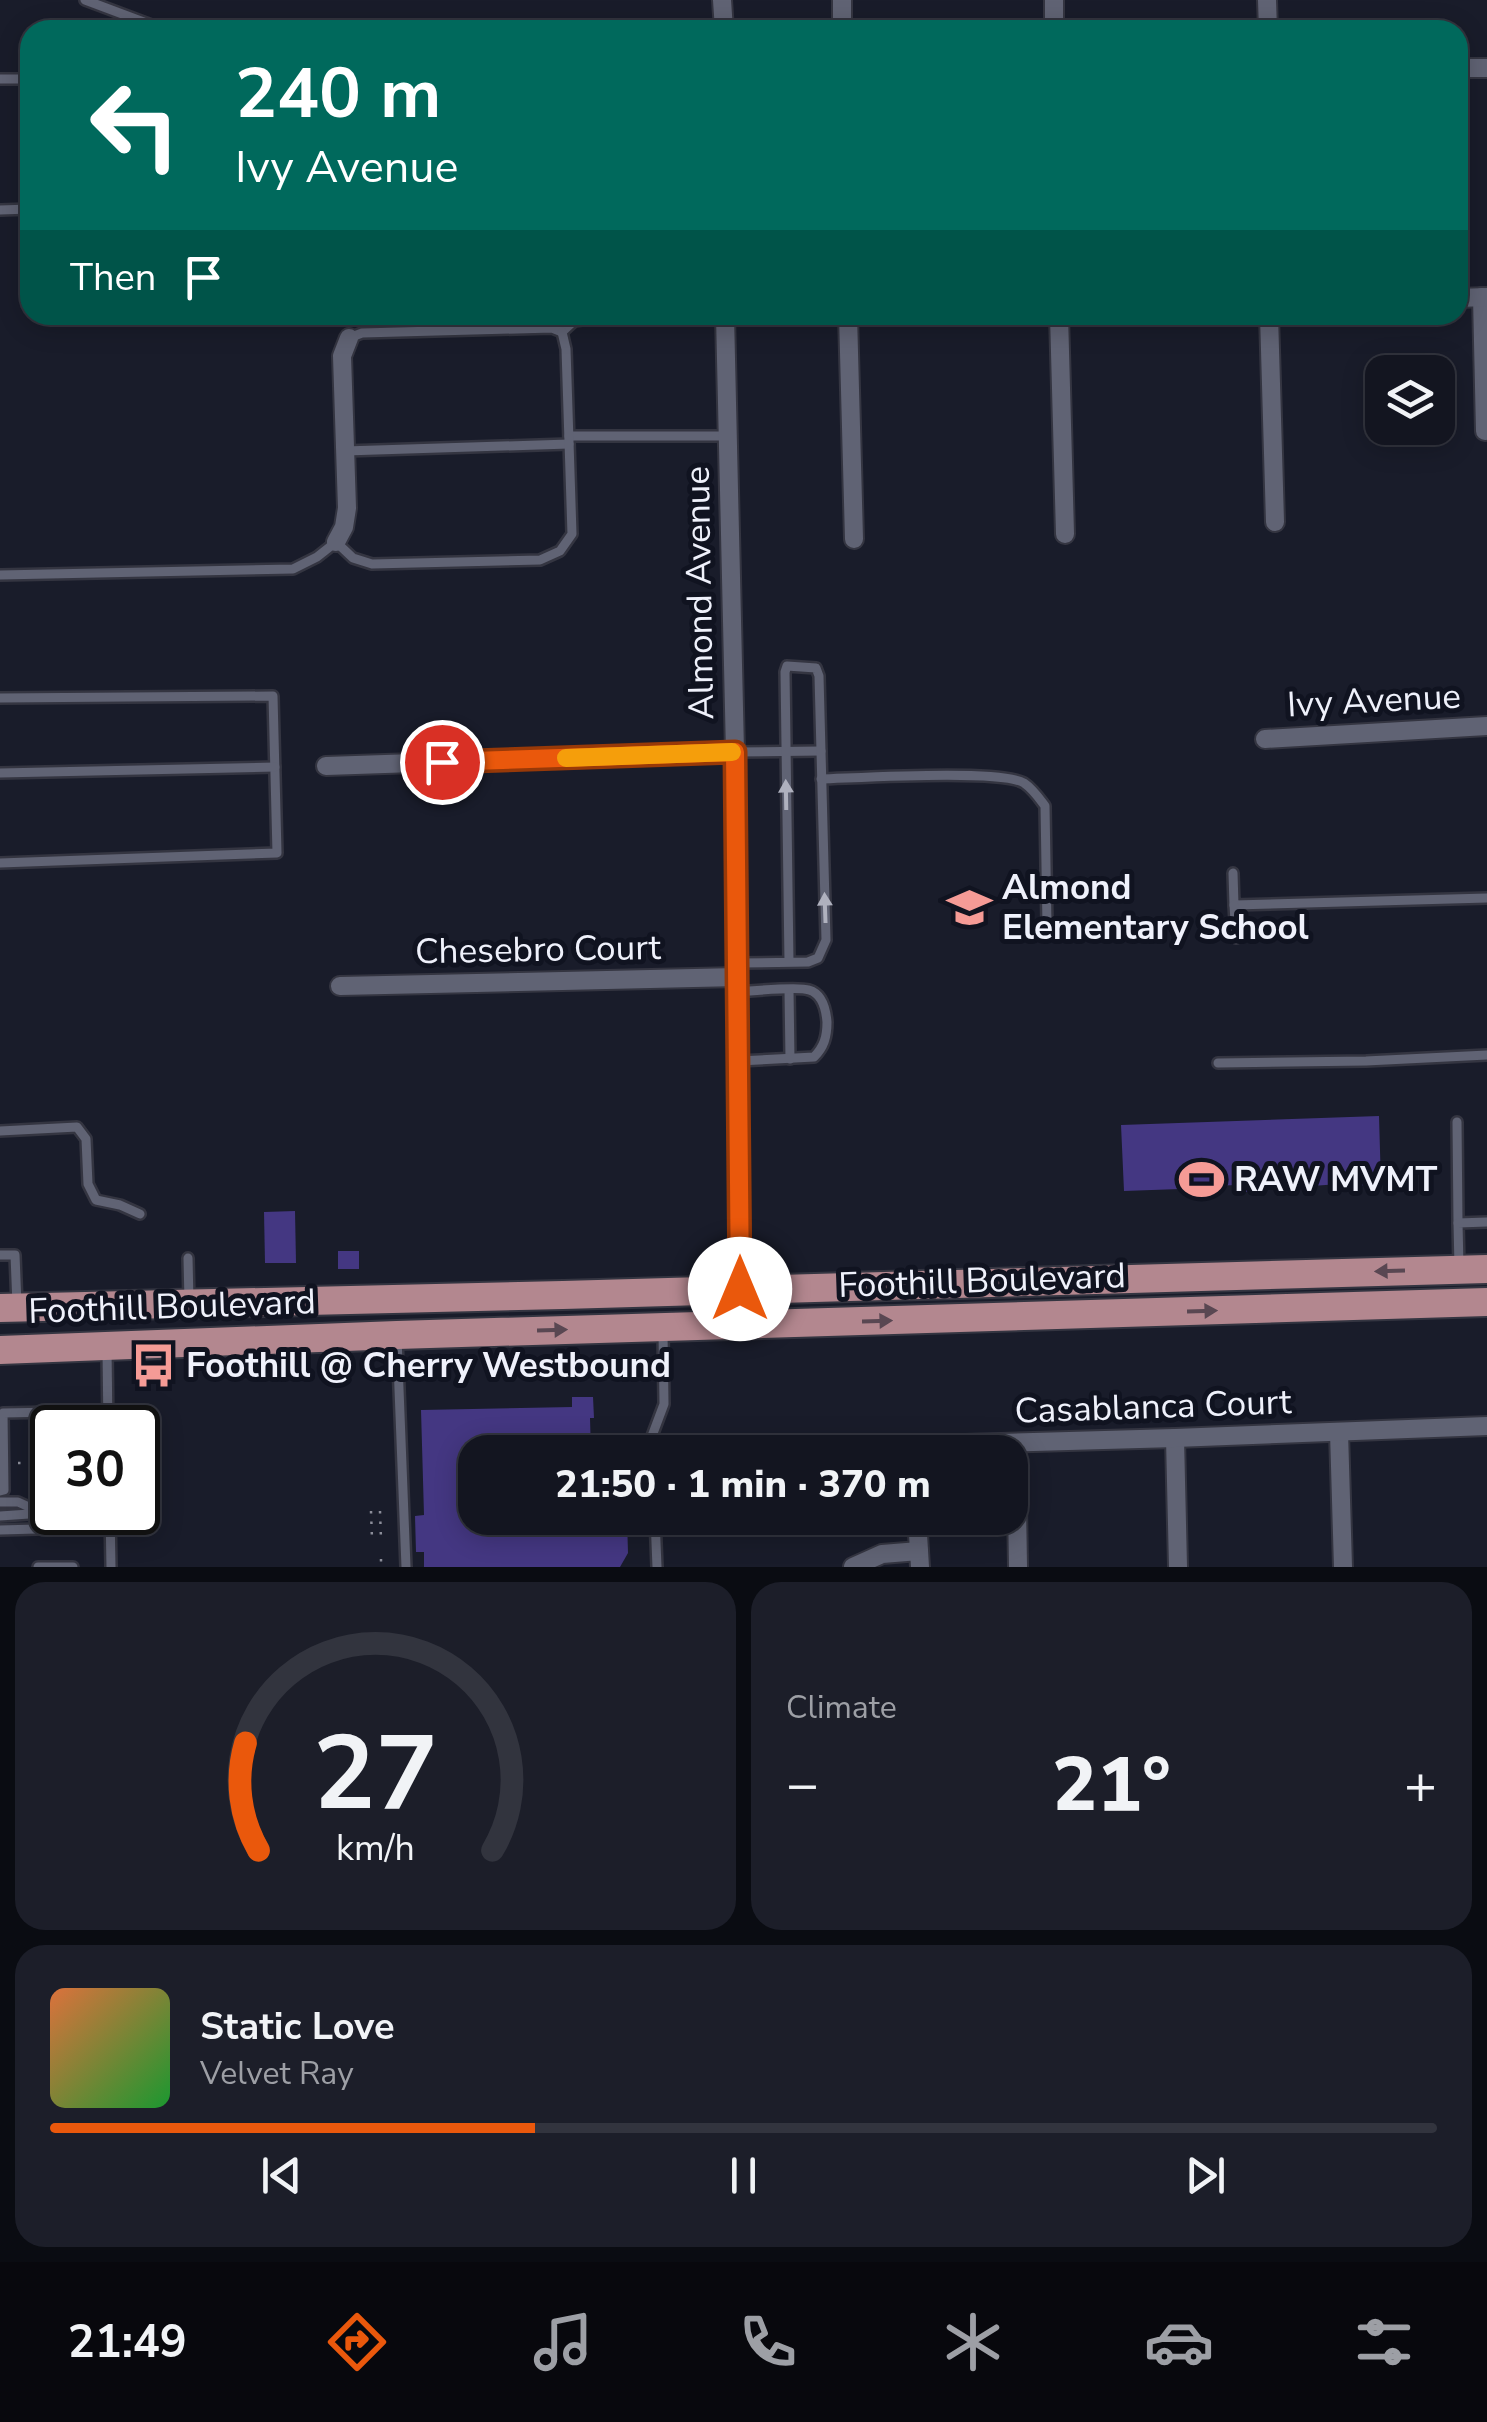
<!DOCTYPE html>
<html lang="en">
<head>
<meta charset="utf-8">
<style>
	body { margin:0; font-family:"Nunito Sans",sans-serif; background:#1c1e29; color:#f1f3f6; height:100vh; display:flex; flex-direction:column; font-size:38px; white-space:nowrap }
	* { box-sizing:border-box; margin:0 }
	p { font-size:32px; color:#9d9fa5 }
	.icon { flex:none; width:55px; height:55px; fill:none; stroke:currentColor; stroke-width:2; stroke-linecap:round; stroke-linejoin:round }
	.map { position:relative; height:1567px; overflow:hidden }
	.sheet { display:flex; flex-direction:column; gap:15px; padding:15px; background:#0a0c12; flex:1 }
	.sheet>* { flex:none }
	.guide { position:absolute; left:20px; top:20px; width:1448px; height:305px; border-radius:30px; box-shadow:0 5px 25px #0003,0 0 0 2px #32343e; background:#00695c; color:#fff; overflow:hidden }
	.buttons { position:absolute; left:1365px; top:355px; display:grid; gap:20px }
	.buttons a { display:grid; place-items:center; width:90px; height:90px; border-radius:20px; background:#131520; box-shadow:0 5px 25px #0003,0 0 0 2px #32343e; font-size:50px }
	.speed { position:absolute; left:30px; top:1405px; display:flex; gap:20px; font-size:50px; font-weight:700; text-align:center }
	.speed>* { display:grid; place-content:center; width:130px; height:130px; border-radius:50%; background:#131520; box-shadow:0 5px 25px #0003,0 0 0 2px #32343e; line-height:1 }
	.speed .limit { border:5px solid #111; border-radius:15px; background:#fff; color:#111 }
	.pin { position:absolute; display:grid; place-items:center; width:85px; height:85px; color:#fff; margin:-42px; border:5px solid #fff; border-radius:50%; box-shadow:0 2px 10px #0007 }
	.me { position:absolute; width:110px; margin:-55px; rotate:0deg; stroke-linejoin:round; filter:drop-shadow(0 0 8px #0008) }
	.turn { display:flex; align-items:center; gap:35px; height:210px; padding:0 50px; font-size:45px }
	.turn .icon { width:130px; height:130px; stroke-width:2.5 }
	.turn b { display:block; font-size:70px; line-height:85px }
	.then { display:flex; align-items:center; height:95px; padding:0 50px; background:#0003; gap:20px; font-size:38px }
	.big { font-size:75px; font-weight:800; line-height:1.1 }
	.sheet .card { flex:1; display:flex; flex-direction:column; justify-content:center; gap:15px; min-width:0; padding:0 35px; border-radius:30px; background:#1c1e29 }
	.sheet .dial { align-items:center; gap:0 }
	.dial svg { height:260px; overflow:visible; fill:none; stroke:#32343e; stroke-width:7; stroke-linecap:round; text-anchor:middle }
	.dial text { fill:#f1f3f6; stroke:none }
	.song { display:flex; align-items:center; gap:30px }
	.cover { width:120px; height:120px; border-radius:15px; background:linear-gradient(135deg,hsl(20 70% 55%),hsl(130 70% 35%)) }
	.played { height:10px; border-radius:5px; background:linear-gradient(90deg,#ea580c 35%,#32343e 35%) }
	.keys { display:flex; justify-content:space-around; direction:ltr }
	.heat { display:flex; justify-content:space-between; align-items:center; font-size:55px; direction:ltr }
	.sheet .tiles { flex:1; display:grid; gap:15px; grid-template-columns:1fr 1fr }
	.card:last-child { grid-column:span 2 }
	.trip { position:absolute; left:458px; top:1435px; width:570px; height:100px; border-radius:30px; background:#131520; box-shadow:0 5px 25px #0003,0 0 0 2px #32343e; font-weight:800; line-height:100px; text-align:center }
	.dock { display:flex; height:160px; justify-content:space-around; align-items:center; background:#08080d; color:#9d9fa5 }
	.dock .icon { width:70px; height:70px }
	.dock .current { color:#ea580c }
	.dock b { font-size:45px; color:#f1f3f6 }
	.map>svg:first-child { display:block }
	.building { fill:#443782 }
	.lines { fill:none; stroke-linecap:round; stroke-linejoin:round }
	.lane-casing { stroke:#343541; stroke-width:14 }
	.street-casing { stroke:#343541; stroke-width:22 }
	.primary-casing { stroke:#343541; stroke-width:32 }
	.path { stroke:#8c8e9a; stroke-width:2.5; stroke-dasharray:2.5 8; stroke-linecap:butt }
	.lane { stroke:#606374; stroke-width:9 }
	.street { stroke:#606374; stroke-width:18 }
	.primary { stroke:#b3878f; stroke-width:28 }
	.oneway { fill:#afb1be }
	.oneway2 { fill:#594752 }
	.route-casing { stroke:#983908; stroke-width:25 }
	.route { stroke:#ea580c; stroke-width:18 }
	.slow { stroke:#f59e0b; stroke-width:18 }
	.labels { text-anchor:middle; stroke-width:10; stroke-linejoin:round; paint-order:stroke }
	.street-label { font-size:35px; fill:#eff1fb; stroke:#101320 }
	.poi-label { font-size:35px; font-weight:bold; fill:#eff1fb; stroke:#101320; text-anchor:start }
</style>
</head>
<body>
<div class="map">
<svg width="1487" height="1567" viewBox="0 0 1487 1567">
	<rect width="100%" height="100%" fill="#191c2a"/>
	<g class="building">
		<path d="M1379 1116 1381 1185 1353 1186V1183L1298 1187V1184L1266 1185V1191L1240 1192 1239 1185 1207 1186 1208 1188 1124 1191 1121 1125Z"/>
		<path d="M295 1211 296 1263H265L264 1212Z"/>
		<rect x="338" y="1251" width="21" height="18"/>
		<path d="M572 1397H593L594 1418H590L591 1452H475V1518H627L628 1553 620 1567H424V1552H416L415 1516 424 1515 421 1410 572 1407Z"/>
		<path d="M52 1439V1504L44 1505 40 1503 38 1440Z"/>
	</g>
	<g class="lines">
		<defs>
			<g id="lane">
				<path d="M85 0 165 30"/>
				<path d="M0 79H30"/>
				<path d="M0 210 30 209"/>
				<path d="M562 332 574 321 590 319H724"/>
				<path d="M349 338 362 333 552 328 562 332"/>
				<path d="M569 436H728"/>
				<path d="M345 451 569 444"/>
				<path d="M0 575 293 569 317 557 336 542 353 558 372 564 540 560 560 551 572 534 566 349 562 332"/>
				<path d="M0 698 273 696 277 853 0 863"/>
				<path d="M735 752 821 751"/>
				<path d="M0 773 275 767"/>
				<path d="M821 779C857 778 1001 769 1024 783 1033 789 1039 798 1045 806L1047 926"/>
				<path d="M1233 873 1234 905 1487 898"/>
				<path d="M1234 905 1236 938"/>
				<path d="M738 963 808 962 818 958 826 940 819 676 816 668 787 666 785 672 789 962"/>
				<path d="M789 990 790 1059"/>
				<path d="M738 992C753 991 797 986 809 990 823 994 826 1010 827 1022 827 1037 824 1047 814 1057L739 1061"/>
				<path d="M1218 1063 1366 1061 1487 1055"/>
				<path d="M1457 1122 1458 1223"/>
				<path d="M0 1131 77 1127 86 1139 88 1184 96 1200 120 1205 140 1214"/>
				<path d="M0 1255H15L17 1305"/>
				<path d="M188 1258 189 1301"/>
				<path d="M1459 1267 1458 1223 1487 1222"/>
				<path d="M397 1338 406 1567"/>
				<path d="M107 1350 108 1428"/>
				<path d="M652 1452V1436L664 1404 663 1332"/>
				<path d="M0 1491 4 1490 3 1413 107 1411"/>
				<path d="M0 1502H18L40 1512"/>
				<path d="M110 1512 111 1567"/>
				<path d="M0 1516 58 1512"/>
				<path d="M655 1518 657 1567"/>
				<path d="M0 1530 110 1527"/>
				<path d="M38 1567H73"/>
			</g>
			<g id="street">
				<path d="M722 0 724 30"/>
				<path d="M842 0V30"/>
				<path d="M1054 0V30"/>
				<path d="M1267 0 1268 30"/>
				<path d="M1458 68H1487"/>
				<path d="M1482 297 1485 431"/>
				<path d="M1458 298 1487 297"/>
				<path d="M725 315 735 752 739 1289"/>
				<path d="M848 315 854 539"/>
				<path d="M1059 315 1065 534"/>
				<path d="M1269 315 1275 522"/>
				<path d="M336 542 344 527 347 508 342 356 349 338"/>
				<path d="M1265 739 1487 726"/>
				<path d="M326 766 735 752"/>
				<path d="M340 986 738 977"/>
				<path d="M1339 1432 1343 1567"/>
				<path d="M1175 1438 1178 1567"/>
				<path d="M1016 1443 1018 1567"/>
				<path d="M822 1448 1175 1438 1487 1426"/>
				<path d="M917 1518 920 1567"/>
				<path d="M853 1567 882 1554 919 1551"/>
			</g>
			<g id="primary">
				<path d="M0 1308 563 1295 1487 1269"/>
				<path d="M0 1350 397 1335 1487 1302"/>
			</g>
		</defs>
		<use href="#lane" class="lane-casing"/>
		<use href="#street" class="street-casing"/>
		<use href="#primary" class="primary-casing"/>
		<g class="path">
			<path d="M18 1463H39"/>
			<path d="M371 1511 372 1539"/>
			<path d="M380 1511 381 1539"/>
			<path d="M381 1559V1567"/>
		</g>
		<use href="#lane" class="lane"/>
		<use href="#street" class="street"/>
		<use href="#primary" class="primary"/>
	</g>
	<defs><path id="oneway-solid" d="M-6-.8H1V-3.2L6.5 0L1 3.2V.8H-6Z" transform="scale(2.5)"/></defs>
	<g class="oneway">
		<use href="#oneway-solid" transform="translate(786 795) rotate(-91)"/>
		<use href="#oneway-solid" transform="translate(825 908) rotate(-92)"/>
	</g>
	<g class="oneway2">
		<use href="#oneway-solid" transform="translate(1390 1271) rotate(178)"/>
		<use href="#oneway-solid" transform="translate(1202 1311) rotate(-2)"/>
		<use href="#oneway-solid" transform="translate(877 1321) rotate(-2)"/>
		<use href="#oneway-solid" transform="translate(552 1330) rotate(-2)"/>
	</g>
	<g class="lines">
		<defs>
			<path id="route" d="M442 762 735 752 740 1289"/>
		</defs>
		<use href="#route" class="route-casing"/>
		<use href="#route" class="route"/>
		<path class="slow" d="M566 758 732 752"/>
	</g>
	<defs>
		<symbol id="school-bare" viewBox="-9 -9 18 18"><path d="M0-5L7-2L0 1L-7-2ZM-4 1L0 2.5L4 1V4Q0 6-4 4Z" fill="#f59b96" stroke="#101320" stroke-width="2.5" paint-order="stroke"/></symbol>
		<symbol id="stadium-bare" viewBox="-9 -9 18 18"><path d="M0-5a6.5 5 0 1 0 0 10a6.5 5 0 1 0 0-10ZM-3.5-1.8h7v3.6h-7Z" fill="#f59b96" stroke="#101320" stroke-width="2.5" paint-order="stroke"/></symbol>
		<symbol id="bus-bare" viewBox="-9 -9 18 18"><path d="M-5-6H5V4H4V6H2V4H-2V6H-4V4H-5ZM-3.5-4V0h7V-4ZM-3.5 1.2v1.5H-2V1.2ZM2 1.2v1.5H3.5V1.2Z" fill="#f59b96" stroke="#101320" stroke-width="2.5" paint-order="stroke"/></symbol>
	</defs>
	<g fill-rule="evenodd">
		<use href="#school-bare" x="938" y="876" width="63" height="63"/>
		<use href="#stadium-bare" x="1170" y="1148" width="63" height="63"/>
		<use href="#bus-bare" x="122" y="1334" width="63" height="63"/>
	</g>
	<g class="labels">
		<g class="street-label">
			<text transform="translate(699 593) rotate(-91)" y="12">Almond Avenue</text>
			<text transform="translate(1374 700) rotate(-3)" y="12">Ivy Avenue</text>
			<text transform="translate(538 949) rotate(-1)" y="12">Chesebro Court</text>
			<text transform="translate(982 1280) rotate(-2)" y="12">Foothill Boulevard</text>
			<text transform="translate(172 1306) rotate(-2)" y="12">Foothill Boulevard</text>
			<text transform="translate(1153 1406) rotate(-2)" y="12">Casablanca Court</text>
		</g>
		<g class="poi-label">
			<text x="1002" y="899">Almond<tspan x="1002" dy="40">Elementary School</tspan></text>
			<text x="1234" y="1191">RAW MVMT</text>
			<text x="186" y="1377">Foothill @ Cherry Westbound</text>
		</g>
	</g>
</svg>
<div class="buttons">
<a><svg class="icon" aria-label="layers" viewBox="0 0 24 24"><path d="M12 4l9 5-9 5-9-5zM3 14l9 5 9-5"/></svg></a>
</div>
<div class="speed"><div class="limit">30</div></div>
<div class="pin" style="left:442px;top:762px;background:#d93025"><svg class="icon" aria-label="arrive" viewBox="0 0 24 24"><path d="M6 21V4h12l-3 4 3 4H6"/></svg></div>
<svg class="me" style="left:740px;top:1289px" viewBox="-20 -20 40 40"><circle r="19" fill="#fff"/><path d="M0-13L10 11 0 6-10 11z" fill="#ea580c"/></svg>
<div class="trip">21:50 · 1 min · 370 m</div>
<div class="guide">
<div class="turn"><svg class="icon" aria-label="left" viewBox="0 0 24 24"><path d="M17 20v-9H6M10 6l-5 5 5 5"/></svg><div><b>240 m</b>Ivy Avenue</div></div>
<div class="then">Then<svg class="icon" aria-label="arrive" viewBox="0 0 24 24"><path d="M6 21V4h12l-3 4 3 4H6"/></svg></div>
</div>
</div>
<section class="sheet">
<div class="tiles">
<div class="card dial"><svg viewBox="0 0 100 80">
<path d="M14 69A42 42 0 1 1 86 69"/>
<path d="M14 69A42 42 0 0 1 10 36" stroke="#ea580c"/>
<text x="50" y="56" font-size="32" font-weight="700">27</text>
<text x="50" y="72" font-size="11">km/h</text>
</svg></div>
<div class="card"><p>Climate</p>
<div class="heat"><a>−</a><b class="big">21°</b><a>+</a></div>
</div>
<div class="card">
<div class="song"><i class="cover"></i><div><b>Static Love</b><p>Velvet Ray</p></div></div>
<div class="played"></div>
<div class="keys"><svg class="icon" aria-label="previous" viewBox="0 0 24 24"><path d="M18 5L8 12l10 7zM5 5v14"/></svg><svg class="icon" aria-label="pause" viewBox="0 0 24 24"><path d="M8 5v14M16 5v14"/></svg><svg class="icon" aria-label="next" viewBox="0 0 24 24"><path d="M6 5l10 7-10 7zM19 5v14"/></svg></div>
</div>
</div>
</section>
<nav class="dock">
<b>21:49</b>
<svg class="icon current" aria-label="directions" viewBox="0 0 24 24"><path d="M12 3l9 9-9 9-9-9zM9 14v-3h6M13 9l2 2-2 2"/></svg>
<svg class="icon" aria-label="music" viewBox="0 0 24 24"><path d="M9 18V5l10-2v13"/><circle cx="6" cy="18" r="3"/><circle cx="16" cy="16" r="3"/></svg>
<svg class="icon" aria-label="phone" viewBox="0 0 24 24"><path d="M5 4h4l2 5-3 2q2 4 5 5l2-3 5 2v4C11 20 4 13 5 4z"/></svg>
<svg class="icon" aria-label="climate" viewBox="0 0 24 24"><path d="M12 3v18M4 7l16 10M4 17L20 7"/></svg>
<svg class="icon" aria-label="car" viewBox="0 0 24 24"><path d="M5 17H2v-5l4-1 3-4h7l3 4 3 1v5h-3M9 17h6M6 11h13"/><circle cx="7" cy="17" r="2"/><circle cx="17" cy="17" r="2"/></svg>
<svg class="icon" aria-label="filters" viewBox="0 0 24 24"><path d="M4 7h16M4 17h16"/><circle cx="9" cy="7" r="2"/><circle cx="15" cy="17" r="2"/></svg>
</nav>
</body>
</html>
